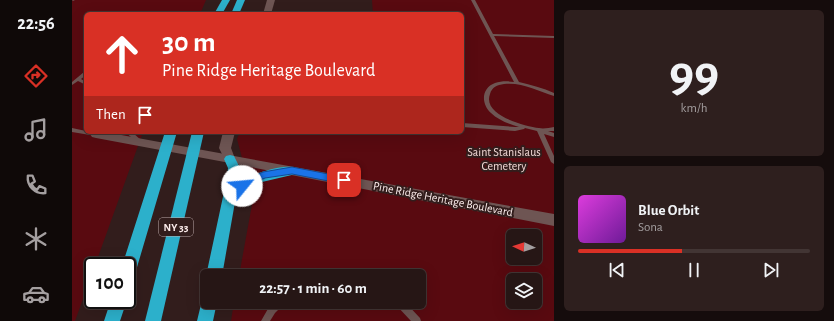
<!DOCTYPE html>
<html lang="en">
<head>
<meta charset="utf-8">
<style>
	body { margin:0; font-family:"Alegreya Sans",sans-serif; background:#2e1f1e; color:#f1f3f6; height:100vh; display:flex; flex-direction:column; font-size:15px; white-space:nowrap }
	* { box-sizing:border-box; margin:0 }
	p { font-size:13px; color:#a49fa0 }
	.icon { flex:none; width:22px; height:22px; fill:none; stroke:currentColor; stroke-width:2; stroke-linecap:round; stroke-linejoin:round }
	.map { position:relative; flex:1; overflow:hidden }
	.panel { display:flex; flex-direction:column; gap:10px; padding:10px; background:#150c0c; width:280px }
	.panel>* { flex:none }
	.hud { position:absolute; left:12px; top:12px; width:380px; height:122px; border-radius:6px; box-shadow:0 4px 16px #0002,0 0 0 1px #423534; background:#d93025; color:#fff; overflow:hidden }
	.needle { width:26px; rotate:274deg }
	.fabs { position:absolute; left:434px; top:229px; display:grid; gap:8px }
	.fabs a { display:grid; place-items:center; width:36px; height:36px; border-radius:6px; background:#261615; box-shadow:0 4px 16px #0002,0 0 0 1px #423534; font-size:20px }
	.speed { position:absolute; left:12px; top:257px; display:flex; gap:8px; font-size:20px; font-weight:700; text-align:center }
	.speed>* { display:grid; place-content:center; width:52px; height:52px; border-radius:50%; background:#261615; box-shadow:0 4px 16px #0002,0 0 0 1px #423534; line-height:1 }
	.speed .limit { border:2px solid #111; border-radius:6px; background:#fff; color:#111 }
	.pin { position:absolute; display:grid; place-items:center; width:34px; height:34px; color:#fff; margin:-17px; border-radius:8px; box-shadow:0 2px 6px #0006 }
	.me { position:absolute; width:44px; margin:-22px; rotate:62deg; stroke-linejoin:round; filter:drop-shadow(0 0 3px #0008) }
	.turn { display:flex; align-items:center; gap:14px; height:84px; padding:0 12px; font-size:18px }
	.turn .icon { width:52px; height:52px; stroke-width:2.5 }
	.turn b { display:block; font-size:28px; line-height:34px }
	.then { display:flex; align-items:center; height:38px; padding:0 12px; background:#0003; gap:8px; font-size:15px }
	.panel .widget { flex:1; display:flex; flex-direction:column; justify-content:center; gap:6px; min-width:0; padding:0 14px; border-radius:6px; background:#2e1f1e }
	.panel .dial { align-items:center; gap:0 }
	.dial b { font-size:52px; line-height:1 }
	.song { display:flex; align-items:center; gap:12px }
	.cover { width:48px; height:48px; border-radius:6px; background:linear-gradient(135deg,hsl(300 70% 55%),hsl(280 70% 35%)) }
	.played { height:4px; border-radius:2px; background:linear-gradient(90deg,#d93025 45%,#423534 45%) }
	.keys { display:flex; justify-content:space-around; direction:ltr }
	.trip { position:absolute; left:128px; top:269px; width:226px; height:40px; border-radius:6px; background:#261615; box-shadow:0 4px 16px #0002,0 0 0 1px #423534; font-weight:600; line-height:40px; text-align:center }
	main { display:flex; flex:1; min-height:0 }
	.tabs { display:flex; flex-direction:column; width:72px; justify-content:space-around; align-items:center; background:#0f0908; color:#a49fa0 }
	.tabs .icon { width:28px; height:28px }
	.tabs .on { color:#d93025 }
	.tabs b { font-size:18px; color:#f1f3f6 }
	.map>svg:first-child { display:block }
	.green { fill:#590a10; fill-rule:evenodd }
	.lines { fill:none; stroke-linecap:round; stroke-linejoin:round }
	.service { fill:#6e5553; fill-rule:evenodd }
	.minor { fill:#6e5553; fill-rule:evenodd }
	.tertiary { fill:#6e5553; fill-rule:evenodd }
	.motorway { fill:#2cb0cb; fill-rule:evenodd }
	.route { fill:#1a73e8; stroke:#114b97 }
	.labels { text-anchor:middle; stroke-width:4; stroke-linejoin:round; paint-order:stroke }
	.shield { fill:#321d1c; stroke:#beacac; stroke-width:1 }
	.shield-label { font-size:11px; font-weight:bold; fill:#faeae9 }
	.park-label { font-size:12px; fill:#f5dbd8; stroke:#321d1c }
	.street-label { font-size:12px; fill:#faeae9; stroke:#321d1c }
</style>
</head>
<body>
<main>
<nav class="tabs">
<b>22:56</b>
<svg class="icon on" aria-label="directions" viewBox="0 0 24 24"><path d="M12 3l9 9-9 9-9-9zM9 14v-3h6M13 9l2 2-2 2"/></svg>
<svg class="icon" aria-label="music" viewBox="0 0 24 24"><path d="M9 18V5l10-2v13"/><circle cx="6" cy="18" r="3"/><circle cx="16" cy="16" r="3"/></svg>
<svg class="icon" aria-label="phone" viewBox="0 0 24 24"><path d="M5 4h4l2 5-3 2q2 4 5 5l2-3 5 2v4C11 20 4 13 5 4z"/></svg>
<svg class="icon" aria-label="climate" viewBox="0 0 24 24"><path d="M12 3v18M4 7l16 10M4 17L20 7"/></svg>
<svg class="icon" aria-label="car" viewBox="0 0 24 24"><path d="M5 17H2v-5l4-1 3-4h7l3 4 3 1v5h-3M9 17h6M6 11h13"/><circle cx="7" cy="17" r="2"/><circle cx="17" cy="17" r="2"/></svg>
</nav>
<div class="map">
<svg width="482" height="321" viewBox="0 0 482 321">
	<rect width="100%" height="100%" fill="#321d1c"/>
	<g class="green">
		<path d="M0 0H134L128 14H14V132H71L3 321H0Z"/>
		<path d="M300 0H482V321H159L162 302H347V276H167L181 199 165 139 168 132H390V14H301ZM441 236H463V258H441ZM441 280H463V302H441Z"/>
	</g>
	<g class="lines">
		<g class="service">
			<path d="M0 0H3L1 1Z"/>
			<path d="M399 0H403L421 34 482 36V38L422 36 447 82C459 85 471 88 482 93V96C466 91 450 82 432 84 425 85 420 87 418 94 410 115 452 126 467 128 471 129 477 128 482 127V131H476L482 133V137L472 134 482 156V164L479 162 465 131 453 128 452 129 443 131 390 127V123L443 127H447C437 124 426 120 419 113 409 104 409 88 423 83 429 81 436 81 442 82Z"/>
			<path d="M12 72H14V75L9 79 14 82V85L6 81 0 85V82Z"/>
			<path d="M0 128 14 131V132H23L26 133 27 134 24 136 0 132Z"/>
			<path d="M53 132H60L70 141 71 142 70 143H66Z"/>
			<path d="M202 302H212L211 305 203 313 198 321H189L197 307Z"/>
			<path d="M323 302H333L348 318 349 321H339L324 305Z"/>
		</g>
		<path class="minor" d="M20 132H33L158 155 162 156 164 159 162 162 158 163 24 138 20 137 18 134Z"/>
		<g class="tertiary">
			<path d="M195 0H203L199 14H191Z"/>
			<path d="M151 132H163L159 148 162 156 482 214V226L158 163 154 162 147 148Z"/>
		</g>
		<g class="motorway">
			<path d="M150 0H158L150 14H142Z"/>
			<path d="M165 0H173L167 14H159Z"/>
			<path d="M93 132H105L63 274 60 279 55 281V266H50Z"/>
			<path d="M120 132H132L89 321H73Z"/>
			<path d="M158 155 162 156 168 168 166 183C179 175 209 163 224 168L226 171 224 174 190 182 176 190 163 202 150 276H135V278L134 276 155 178 156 168 152 159 154 156Z"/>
			<path d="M135 295V302H145L141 321H125L131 296Z"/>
			<path d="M39 300H55L48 321H32Z"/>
		</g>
	</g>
	<path class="route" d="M220 167 272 177 277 180 272 184 220 174 193 178 170 189 165 186 166 183 191 172Z"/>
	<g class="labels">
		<rect class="shield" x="87" y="218" width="34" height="18" rx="3"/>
		<g class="shield-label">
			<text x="104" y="231">NY 33</text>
		</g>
		<g class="park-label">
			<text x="432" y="156">Saint Stanislaus<tspan x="432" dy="14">Cemetery</tspan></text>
		</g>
		<g class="street-label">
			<text transform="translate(371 199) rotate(11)" y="4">Pine Ridge Heritage Boulevard</text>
		</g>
	</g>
</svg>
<div class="fabs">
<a><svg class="needle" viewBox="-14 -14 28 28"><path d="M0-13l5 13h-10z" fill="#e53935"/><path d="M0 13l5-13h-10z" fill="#a49fa0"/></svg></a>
<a><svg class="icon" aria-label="layers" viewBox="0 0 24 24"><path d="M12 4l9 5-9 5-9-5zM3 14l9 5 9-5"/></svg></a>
</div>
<div class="speed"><div class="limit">100</div></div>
<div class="pin" style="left:272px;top:180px;background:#d93025"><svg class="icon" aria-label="arrive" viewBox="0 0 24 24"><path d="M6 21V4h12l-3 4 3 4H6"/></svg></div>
<svg class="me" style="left:170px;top:186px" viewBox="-20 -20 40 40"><circle r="19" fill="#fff"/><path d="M0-13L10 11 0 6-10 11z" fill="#1a73e8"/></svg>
<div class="trip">22:57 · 1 min · 60 m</div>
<div class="hud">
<div class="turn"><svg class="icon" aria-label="ahead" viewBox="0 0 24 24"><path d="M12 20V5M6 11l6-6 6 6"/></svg><div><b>30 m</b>Pine Ridge Heritage Boulevard</div></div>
<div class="then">Then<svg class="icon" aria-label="arrive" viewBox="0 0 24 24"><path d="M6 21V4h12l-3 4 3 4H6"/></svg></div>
</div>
</div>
<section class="panel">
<div class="widget dial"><b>99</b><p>km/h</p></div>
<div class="widget">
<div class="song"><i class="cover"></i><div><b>Blue Orbit</b><p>Sona</p></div></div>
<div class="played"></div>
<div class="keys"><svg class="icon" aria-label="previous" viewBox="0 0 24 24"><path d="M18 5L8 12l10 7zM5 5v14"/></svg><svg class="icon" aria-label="pause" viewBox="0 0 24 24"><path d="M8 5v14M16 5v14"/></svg><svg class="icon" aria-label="next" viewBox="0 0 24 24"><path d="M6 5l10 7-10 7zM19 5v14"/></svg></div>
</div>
</section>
</main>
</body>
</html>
